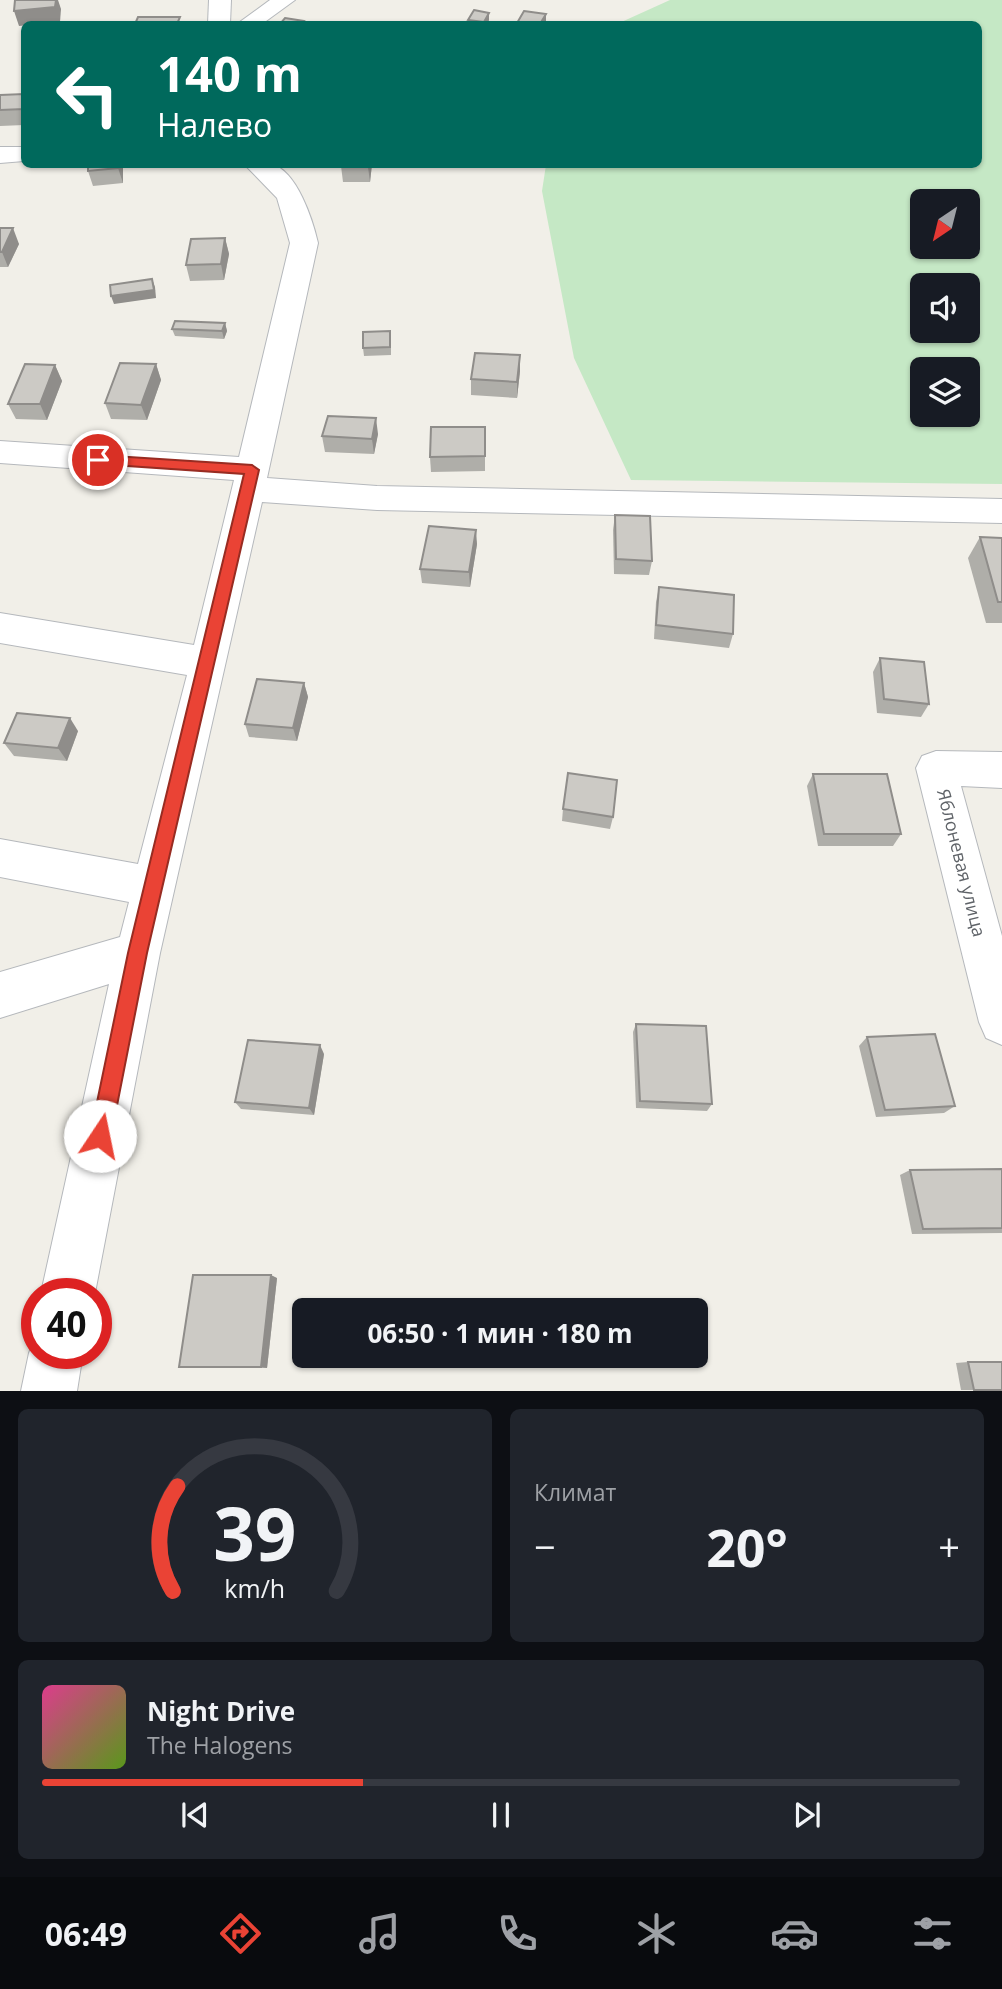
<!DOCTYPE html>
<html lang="ru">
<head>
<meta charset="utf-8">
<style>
	body { margin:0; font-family:"Open Sans",sans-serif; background:#20242c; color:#f1f3f6; height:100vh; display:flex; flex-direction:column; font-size:26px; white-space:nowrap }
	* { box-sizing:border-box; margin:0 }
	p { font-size:23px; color:#9ea1a6 }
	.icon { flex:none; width:38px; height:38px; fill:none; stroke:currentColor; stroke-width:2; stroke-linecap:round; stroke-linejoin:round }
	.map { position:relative; height:1391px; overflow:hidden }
	.side { display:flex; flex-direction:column; gap:18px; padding:18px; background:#0d0f14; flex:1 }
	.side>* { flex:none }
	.hud { position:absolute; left:21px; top:21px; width:961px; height:147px; border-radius:10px; box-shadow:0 2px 5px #0004; background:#00695c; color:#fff; overflow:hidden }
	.needle { width:46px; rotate:215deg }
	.tools { position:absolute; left:910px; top:189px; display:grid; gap:14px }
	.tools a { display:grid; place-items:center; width:70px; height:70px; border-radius:10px; background:#171b24; box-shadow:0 2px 5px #0004; font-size:35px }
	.speed { position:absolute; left:21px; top:1278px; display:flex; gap:14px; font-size:35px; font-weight:700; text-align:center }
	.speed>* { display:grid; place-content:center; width:91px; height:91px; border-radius:50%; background:#171b24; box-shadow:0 2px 5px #0004; line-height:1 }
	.speed .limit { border:10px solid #d22; background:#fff; color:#111 }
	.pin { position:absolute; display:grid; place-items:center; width:60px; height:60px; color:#fff; margin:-30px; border:4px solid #fff; border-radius:50%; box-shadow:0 2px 7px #0007 }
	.me { position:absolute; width:77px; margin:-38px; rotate:11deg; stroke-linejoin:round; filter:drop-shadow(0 0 5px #0008) }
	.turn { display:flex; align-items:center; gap:24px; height:147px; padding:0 21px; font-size:32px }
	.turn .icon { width:91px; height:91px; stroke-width:2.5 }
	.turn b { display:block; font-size:49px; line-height:60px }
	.big { font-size:52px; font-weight:700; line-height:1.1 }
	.side .card { flex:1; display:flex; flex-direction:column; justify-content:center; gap:10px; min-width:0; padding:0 24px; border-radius:10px; background:#20242c }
	.side .dial { align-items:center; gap:0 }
	.dial svg { height:182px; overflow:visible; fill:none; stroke:#363941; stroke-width:7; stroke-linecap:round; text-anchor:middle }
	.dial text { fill:#f1f3f6; stroke:none }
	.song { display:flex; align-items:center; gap:21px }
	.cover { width:84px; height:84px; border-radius:10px; background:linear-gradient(135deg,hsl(330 70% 55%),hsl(90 70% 35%)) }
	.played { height:7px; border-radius:4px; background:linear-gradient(90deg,#ea4335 35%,#363941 35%) }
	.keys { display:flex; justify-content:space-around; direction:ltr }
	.heat { display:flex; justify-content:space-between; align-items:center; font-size:38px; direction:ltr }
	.side .tiles { flex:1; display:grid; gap:18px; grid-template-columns:1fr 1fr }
	.card:last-child { grid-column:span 2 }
	.trip { position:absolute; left:292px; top:1298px; width:416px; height:70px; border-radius:10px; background:#171b24; box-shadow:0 2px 5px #0004; font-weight:700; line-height:70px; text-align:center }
	.dock { display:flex; height:112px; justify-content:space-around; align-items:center; background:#090b0e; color:#9ea1a6 }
	.dock .icon { width:49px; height:49px }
	.dock .on { color:#ea4335 }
	.dock b { font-size:32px; color:#f1f3f6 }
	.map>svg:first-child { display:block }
	.green { fill:#c5e8c5; fill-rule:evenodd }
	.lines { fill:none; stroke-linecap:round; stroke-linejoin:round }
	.minor-casing { stroke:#b5b8bc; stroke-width:2 }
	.minor { fill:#fff; fill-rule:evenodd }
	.wall { fill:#afaea9 }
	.shaded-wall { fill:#8f8d8a }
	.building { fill:#cccac5; stroke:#8f8d8a; stroke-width:2 }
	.route { fill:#ea4335; stroke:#982c22; stroke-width:2 }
	.labels { text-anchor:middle; stroke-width:5; stroke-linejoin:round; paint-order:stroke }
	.street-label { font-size:18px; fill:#5f6368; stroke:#fff }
</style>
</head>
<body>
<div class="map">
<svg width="1002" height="1391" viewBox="0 0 1002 1391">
	<rect width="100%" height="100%" fill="#f1efe8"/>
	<path class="green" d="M670 0H1002V484L631 480 574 358 542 191 546 165 978 164V24H617ZM922 201H968V247H922ZM922 285H968V331H922ZM922 369H968V415H922Z"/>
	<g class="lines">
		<defs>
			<g id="minor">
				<path d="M209 0H231L230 24H208Z"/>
				<path d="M270 0H295L262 24H237Z"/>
				<path d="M0 147H24V161L0 163Z"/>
				<path d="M244 164C252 164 263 163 271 164 297 170 313 221 318 243L267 478 377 486 1002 499V523L377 510 262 502 160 953 95 1293H41L109 984 0 1018V972L120 937 129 902 0 877V839L138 864 187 675 0 643V613L194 645 234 480 0 463V441L239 457 290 243 277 198Z"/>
				<path d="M936 751 1002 752V788L961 786 1002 936V1045L986 1038 979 1022 916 768 922 756Z"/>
				<path d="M37 1334V1353H83L77 1391H21L29 1353Z"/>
			</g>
		</defs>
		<use href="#minor" class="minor-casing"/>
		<use href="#minor" class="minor"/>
	</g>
	<g class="wall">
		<path d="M489 13V20L487 24H468V20Z"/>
		<path d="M24 94V125L0 126V95Z"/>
		<path d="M123 164V183L93 186 88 171Z"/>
		<path d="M372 164 370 182H343L341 166Z"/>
		<path d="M0 228 19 244 8 267H0Z"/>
		<path d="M225 238 229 254 224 280 190 281 186 265Z"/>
		<path d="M225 323 227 331 224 339 175 336 172 329Z"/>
		<path d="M391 339V355L364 356 363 348Z"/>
		<path d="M520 355V371L517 398 471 395V379Z"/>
		<path d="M156 364 161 380 147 420 111 419 105 403Z"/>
		<path d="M55 365 62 381 47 420 16 419 8 404Z"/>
		<path d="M485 427V471L431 472 430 457Z"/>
		<path d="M378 434 374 454 325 452 322 436Z"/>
		<path d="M615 515 652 561 649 575 614 574 613 530Z"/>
		<path d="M980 537 1002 538V623H986L968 558Z"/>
		<path d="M477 544 470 587 422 583 420 569Z"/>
		<path d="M659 587 733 634 729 648 654 639 656 602Z"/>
		<path d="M880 658 929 704 921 717 877 713 873 672Z"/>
		<path d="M304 683 308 697 297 741 249 737 245 724Z"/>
		<path d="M78 731 67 761 14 756 4 743Z"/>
		<path d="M813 774 901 834 893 846H818L807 786Z"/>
		<path d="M563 809 613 817 610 829 562 821Z"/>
		<path d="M636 1024 712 1104 707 1111 636 1108 633 1032Z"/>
		<path d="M867 1037 955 1106 944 1113 876 1117 859 1046Z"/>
		<path d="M324 1054 314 1115 241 1109 235 1102Z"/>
		<path d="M1002 1169V1233L912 1234 900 1175 910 1170Z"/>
		<path d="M277 1278 267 1368H187L179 1367Z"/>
		<path d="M968 1362 1002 1390H961L956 1363Z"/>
	</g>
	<g class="shaded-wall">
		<path d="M56 0H58L61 9 60 22 19 26 14 11Z"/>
		<path d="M489 13V20L487 24H484V22Z"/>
		<path d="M546 14V21L544 24H540Z"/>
		<path d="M118 164H123V183L118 168Z"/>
		<path d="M368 164H372L370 182 368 167Z"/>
		<path d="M13 228 19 244 8 267 2 252Z"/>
		<path d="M225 238 229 254 224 280 221 264Z"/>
		<path d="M152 279 155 287 156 298 114 304 111 296Z"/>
		<path d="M225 323 227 331 224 339 222 331Z"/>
		<path d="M520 355V371L517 398V382Z"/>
		<path d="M156 364 161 380 147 420 141 405Z"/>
		<path d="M55 365 62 381 47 420 40 404Z"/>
		<path d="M376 418 378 434 374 454 372 439Z"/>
		<path d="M476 530 477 544 470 587 469 572Z"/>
		<path d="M304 683 308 697 297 741 293 728Z"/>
		<path d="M70 718 78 731 67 761 58 748Z"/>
		<path d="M320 1045 324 1054 314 1115 309 1108Z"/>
		<path d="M271 1275 277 1278 267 1368 261 1367Z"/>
	</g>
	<g class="building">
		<path d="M15 0H56L55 7 14 11Z"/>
		<path d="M474 10 489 13 484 22 468 20Z"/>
		<path d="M524 11 546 14 540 24 517 23Z"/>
		<path d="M138 17H180L177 24H135Z"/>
		<path d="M285 18 304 21 302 24H280Z"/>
		<path d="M24 94V109L0 110V95Z"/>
		<path d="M88 164H118V168L88 171Z"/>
		<path d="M341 164H368V167L341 166Z"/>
		<path d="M0 228H13L2 252H0Z"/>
		<path d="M225 238 221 264 186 265 191 239Z"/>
		<path d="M152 279 154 290 111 296 110 285Z"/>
		<path d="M175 321 225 323 222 331 172 329Z"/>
		<path d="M390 331V347L363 348V332Z"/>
		<path d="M475 353 520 355 517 382 471 379Z"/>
		<path d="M120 363 156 364 141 405 105 403Z"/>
		<path d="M25 364 55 365 40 404H8Z"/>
		<path d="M328 416 376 418 372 439 322 436Z"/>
		<path d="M431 427H485V456L430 457Z"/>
		<path d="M615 515 650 516 652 561 616 559Z"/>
		<path d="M429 526 476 530 469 572 420 569Z"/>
		<path d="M980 537 1002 538V602H998Z"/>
		<path d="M659 587 734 595 733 634 656 625Z"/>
		<path d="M880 658 924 662 929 704 884 699Z"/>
		<path d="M257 679 304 683 293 728 245 724Z"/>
		<path d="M17 713 70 718 58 748 4 743Z"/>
		<path d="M568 773 617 780 613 817 563 809Z"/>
		<path d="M813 774H887L901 834H824Z"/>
		<path d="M636 1024 706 1026 712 1104 640 1101Z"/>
		<path d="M935 1034 955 1106 885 1110 867 1037Z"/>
		<path d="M248 1040 320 1045 309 1108 235 1102Z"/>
		<path d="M1002 1169V1228L923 1229 910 1170Z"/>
		<path d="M193 1275H271L261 1367H179Z"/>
		<path d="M968 1362H1002V1390H974Z"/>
	</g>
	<path class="route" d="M98 455 252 465 259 470 147 953 111 1136 108 1143 100 1146 93 1143 90 1136 128 953 244 474 98 464 91 460Z"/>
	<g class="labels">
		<g class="street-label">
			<text transform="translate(961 863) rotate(76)" y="6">Яблоневая улица</text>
		</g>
	</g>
</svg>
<div class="tools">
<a><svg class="needle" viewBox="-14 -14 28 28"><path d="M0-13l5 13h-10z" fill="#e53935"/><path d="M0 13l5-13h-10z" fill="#9ea1a6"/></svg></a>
<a><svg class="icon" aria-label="sound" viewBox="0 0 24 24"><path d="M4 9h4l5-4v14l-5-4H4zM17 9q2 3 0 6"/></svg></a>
<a><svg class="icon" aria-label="layers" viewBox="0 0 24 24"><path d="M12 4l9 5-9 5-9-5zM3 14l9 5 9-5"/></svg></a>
</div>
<div class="speed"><div class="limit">40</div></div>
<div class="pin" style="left:98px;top:460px;background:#d93025"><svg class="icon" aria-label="arrive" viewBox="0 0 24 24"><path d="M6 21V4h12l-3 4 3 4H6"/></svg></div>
<svg class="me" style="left:100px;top:1136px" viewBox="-20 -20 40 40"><circle r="19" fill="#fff"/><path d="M0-13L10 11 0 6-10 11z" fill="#ea4335"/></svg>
<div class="trip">06:50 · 1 мин · 180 m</div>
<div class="hud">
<div class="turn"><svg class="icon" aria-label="left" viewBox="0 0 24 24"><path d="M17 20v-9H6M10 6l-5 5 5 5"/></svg><div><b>140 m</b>Налево</div></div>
</div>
</div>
<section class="side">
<div class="tiles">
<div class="card dial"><svg viewBox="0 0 100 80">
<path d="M14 69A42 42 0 1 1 86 69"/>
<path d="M14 69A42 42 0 0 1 16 23" stroke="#ea4335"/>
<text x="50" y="56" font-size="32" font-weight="700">39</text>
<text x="50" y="72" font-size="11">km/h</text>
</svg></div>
<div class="card"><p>Климат</p>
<div class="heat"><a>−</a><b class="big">20°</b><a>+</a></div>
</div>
<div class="card">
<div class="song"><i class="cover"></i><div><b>Night Drive</b><p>The Halogens</p></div></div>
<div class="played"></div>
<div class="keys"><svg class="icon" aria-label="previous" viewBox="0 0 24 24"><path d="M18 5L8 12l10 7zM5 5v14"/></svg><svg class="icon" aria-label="pause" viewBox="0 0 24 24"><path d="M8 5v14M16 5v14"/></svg><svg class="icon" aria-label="next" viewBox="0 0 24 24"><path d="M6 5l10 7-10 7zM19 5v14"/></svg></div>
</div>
</div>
</section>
<nav class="dock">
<b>06:49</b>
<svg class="icon on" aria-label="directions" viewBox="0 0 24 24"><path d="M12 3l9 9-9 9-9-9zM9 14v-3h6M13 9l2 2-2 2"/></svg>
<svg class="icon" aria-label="music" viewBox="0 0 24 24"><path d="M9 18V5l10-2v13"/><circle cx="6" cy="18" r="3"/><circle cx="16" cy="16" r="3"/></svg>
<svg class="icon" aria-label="phone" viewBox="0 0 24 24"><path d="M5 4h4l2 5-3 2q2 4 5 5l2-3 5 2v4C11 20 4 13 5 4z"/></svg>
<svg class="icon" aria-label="climate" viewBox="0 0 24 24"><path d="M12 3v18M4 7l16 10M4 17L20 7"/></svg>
<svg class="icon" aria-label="car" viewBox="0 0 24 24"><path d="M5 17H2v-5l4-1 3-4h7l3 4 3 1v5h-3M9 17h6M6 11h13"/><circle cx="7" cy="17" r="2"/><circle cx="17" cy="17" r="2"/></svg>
<svg class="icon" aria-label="filters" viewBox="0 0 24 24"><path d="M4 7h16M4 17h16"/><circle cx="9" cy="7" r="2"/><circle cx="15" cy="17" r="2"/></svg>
</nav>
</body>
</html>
